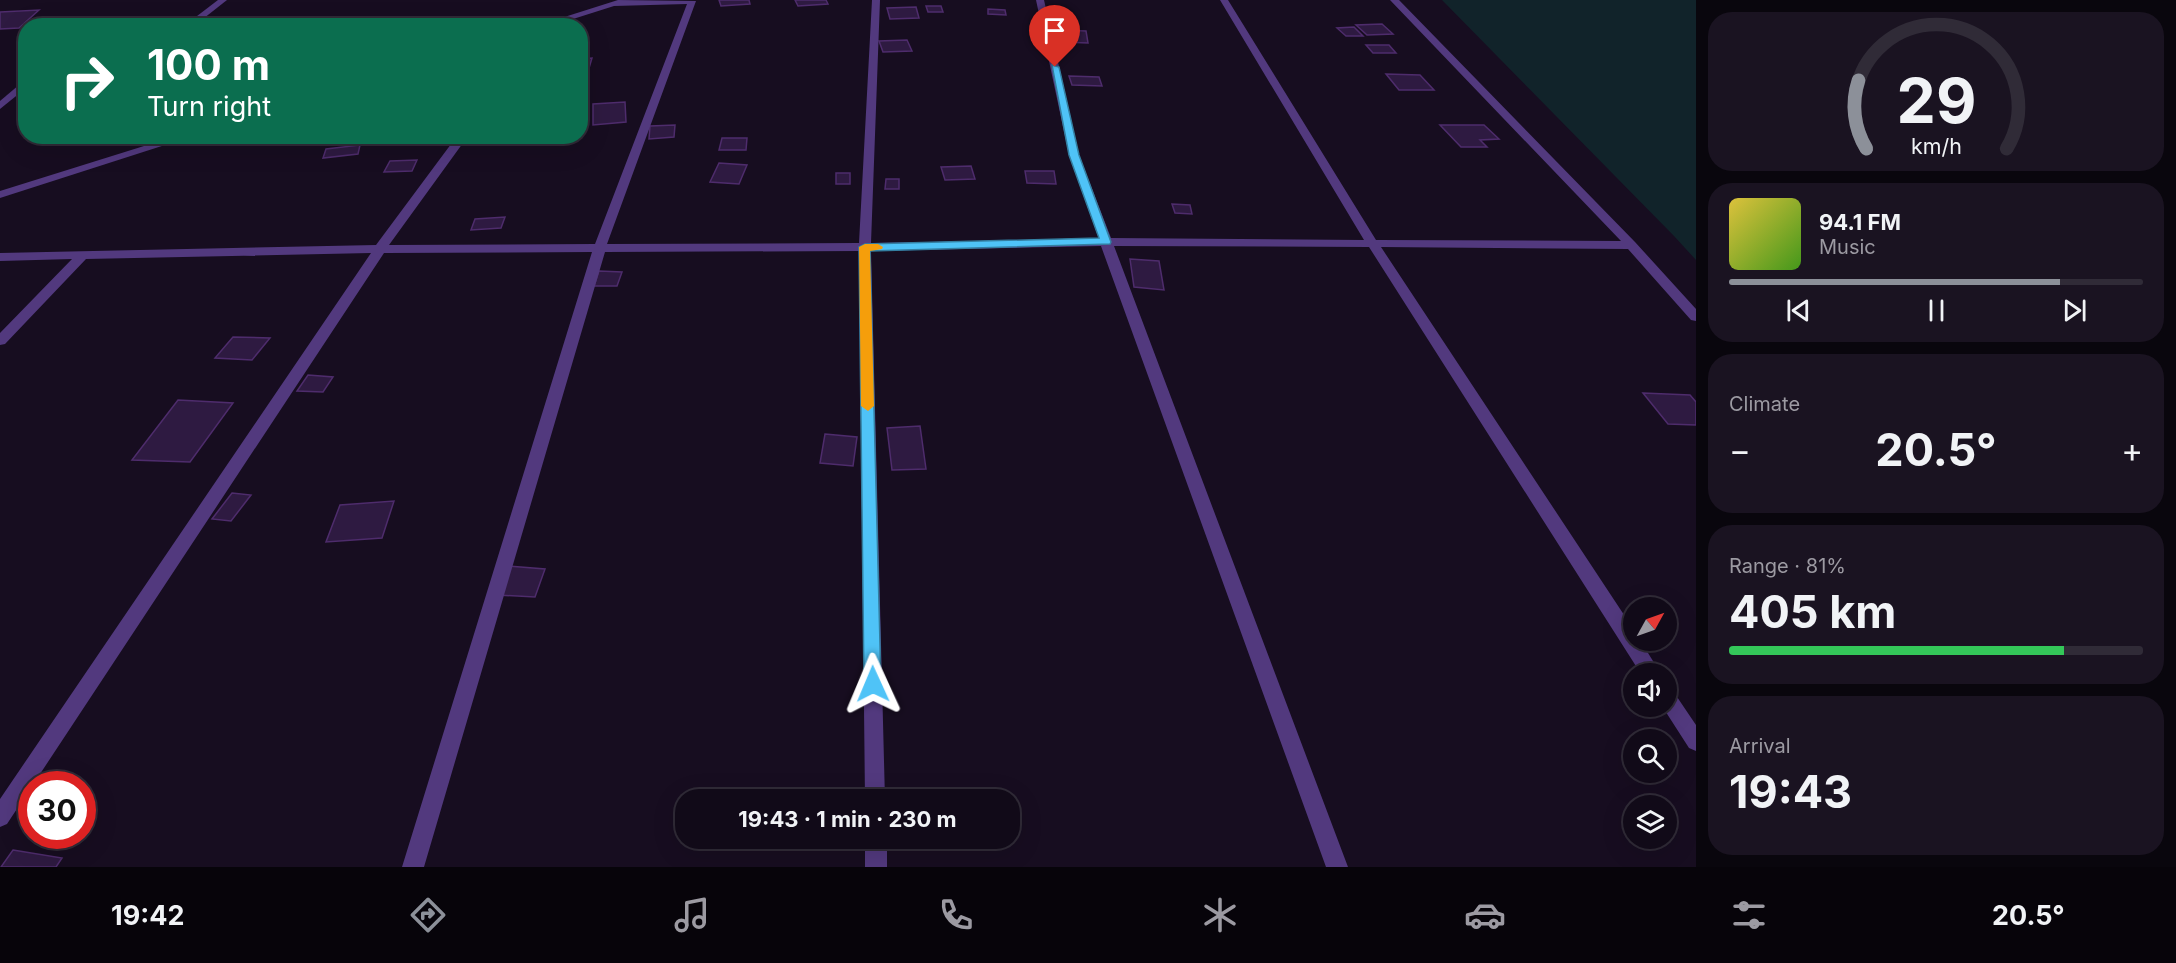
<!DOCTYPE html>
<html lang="en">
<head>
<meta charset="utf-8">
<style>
	body { margin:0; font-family:Inter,sans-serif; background:#1a1321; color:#f1f3f6; height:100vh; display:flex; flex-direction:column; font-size:22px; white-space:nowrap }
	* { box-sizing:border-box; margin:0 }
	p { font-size:20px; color:#9c9aa2 }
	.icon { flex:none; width:33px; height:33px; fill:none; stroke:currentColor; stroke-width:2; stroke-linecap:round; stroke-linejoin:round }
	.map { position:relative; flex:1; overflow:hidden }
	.side { display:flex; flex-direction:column; gap:12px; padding:12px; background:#09060d; width:480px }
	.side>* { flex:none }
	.banner { position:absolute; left:18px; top:18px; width:570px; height:126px; border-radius:24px; box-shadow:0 6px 24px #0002,0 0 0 2px #302b37; background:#0b6e4f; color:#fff; overflow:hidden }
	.needle { width:39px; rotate:50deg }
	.buttons { position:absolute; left:1623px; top:597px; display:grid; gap:12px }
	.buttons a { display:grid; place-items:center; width:54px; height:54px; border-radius:50%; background:#110a18; box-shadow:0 6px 24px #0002,0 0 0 2px #302b37; font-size:30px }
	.speed { position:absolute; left:18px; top:771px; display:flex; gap:12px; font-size:30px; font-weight:700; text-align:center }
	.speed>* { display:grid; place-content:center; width:78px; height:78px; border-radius:50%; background:#110a18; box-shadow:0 6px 24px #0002,0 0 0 2px #302b37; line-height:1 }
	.speed .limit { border:9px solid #d22; background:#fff; color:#111 }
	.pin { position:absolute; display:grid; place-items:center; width:51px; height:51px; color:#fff; margin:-62px -26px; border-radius:50% 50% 50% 0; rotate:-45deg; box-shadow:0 0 6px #0007 }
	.pin .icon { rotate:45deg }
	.me { position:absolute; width:66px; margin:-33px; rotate:359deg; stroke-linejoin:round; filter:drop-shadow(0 0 4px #0008) }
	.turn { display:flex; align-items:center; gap:21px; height:126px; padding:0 30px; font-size:27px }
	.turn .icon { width:78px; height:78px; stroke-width:2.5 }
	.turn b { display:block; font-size:42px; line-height:51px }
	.big { font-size:45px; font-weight:700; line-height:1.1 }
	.side .tile { flex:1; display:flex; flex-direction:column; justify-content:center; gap:9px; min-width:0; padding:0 21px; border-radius:24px; background:#1a1321 }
	.side .dial { align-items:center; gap:0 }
	.dial svg { height:156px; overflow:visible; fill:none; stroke:#302b37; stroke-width:7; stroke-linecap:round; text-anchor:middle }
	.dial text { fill:#f1f3f6; stroke:none }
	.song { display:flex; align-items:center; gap:18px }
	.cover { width:72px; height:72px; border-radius:9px; background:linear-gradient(135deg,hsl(50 70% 55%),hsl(100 70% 35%)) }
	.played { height:6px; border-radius:3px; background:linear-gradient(90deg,#8c9099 80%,#302b37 80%) }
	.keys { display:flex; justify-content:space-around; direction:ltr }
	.heat { display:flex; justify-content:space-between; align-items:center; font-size:33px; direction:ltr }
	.charge { height:9px; border-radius:4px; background:linear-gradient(90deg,#34c759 81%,#302b37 0) }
	.trip { position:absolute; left:675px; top:789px; width:345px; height:60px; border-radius:24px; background:#110a18; box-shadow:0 6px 24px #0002,0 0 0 2px #302b37; font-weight:700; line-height:60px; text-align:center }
	.dock { display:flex; height:96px; justify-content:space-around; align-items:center; background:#07040a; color:#9c9aa2 }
	.dock .icon { width:42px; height:42px }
	.dock .selected { color:#8c9099 }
	.dock b { font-size:27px; color:#f1f3f6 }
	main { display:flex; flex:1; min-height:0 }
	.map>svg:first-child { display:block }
	.green { fill:#11232a }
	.building { fill:#2e1a41; stroke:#4e2c6c; stroke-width:1.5 }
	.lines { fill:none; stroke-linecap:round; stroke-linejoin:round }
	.minor { fill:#52397e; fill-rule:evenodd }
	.route { fill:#4fc3f7; stroke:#337fa1; stroke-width:1.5 }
	.slow { fill:#f59e0b }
</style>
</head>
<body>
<main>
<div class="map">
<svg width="1696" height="867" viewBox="0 0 1696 867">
	<rect width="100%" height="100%" fill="#170d20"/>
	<path class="green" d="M1442 0H1696V260L1674 236Z"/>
	<g class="building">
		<path d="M719 0H749L750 4 721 6Z"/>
		<path d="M795 0H826L828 4 798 6Z"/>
		<path d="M926 6H941L943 12H928Z"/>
		<path d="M916 7 919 18 890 19 887 8Z"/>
		<path d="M988 9 1005 10 1006 15 988 14Z"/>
		<path d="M39 10 19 28 0 29V12Z"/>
		<path d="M1382 24 1393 34 1367 35 1356 25Z"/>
		<path d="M1354 27 1363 36H1346L1337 28Z"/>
		<path d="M1059 30 1086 31 1088 43 1061 42Z"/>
		<path d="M907 40 912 51 883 52 879 41Z"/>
		<path d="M1366 45H1389L1396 53H1373Z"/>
		<path d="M592 58 589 68 580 69V59Z"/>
		<path d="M1386 74 1420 75 1434 90H1399Z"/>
		<path d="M1069 76 1099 77 1102 86 1072 85Z"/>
		<path d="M625 102 626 122 593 125V104Z"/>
		<path d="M675 125 674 137 649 139 650 126Z"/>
		<path d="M1440 125H1484L1499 139 1480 140 1487 147H1461Z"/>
		<path d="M722 138H747L746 150H719Z"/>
		<path d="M360 145 358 154 323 158 326 149Z"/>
		<path d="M417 160 412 171 384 172 390 161Z"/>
		<path d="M719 163 747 165 739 184 710 182Z"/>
		<path d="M971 166 975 179 945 180 941 167Z"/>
		<path d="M1025 171H1054L1056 184 1027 183Z"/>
		<rect x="836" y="173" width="14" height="11"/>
		<path d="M886 179H899V189H885Z"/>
		<path d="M1172 204 1190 205 1192 214 1175 213Z"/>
		<path d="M505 217 501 228 471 230 475 219Z"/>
		<path d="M1130 259 1159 261 1164 290 1134 287Z"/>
		<path d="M599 271 622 272 617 286H594Z"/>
		<path d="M233 337 270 338 252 360 215 358Z"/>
		<path d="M308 375 333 377 323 392 297 391Z"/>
		<path d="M1643 393 1690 395 1696 402V425L1668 424Z"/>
		<path d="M178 400 233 403 190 462 132 460Z"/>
		<path d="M920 426 926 469 892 470 887 428Z"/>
		<path d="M825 434 857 437 853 466 820 463Z"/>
		<path d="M232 493 251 495 231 521 212 519Z"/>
		<path d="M394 501 382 538 326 542 340 505Z"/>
		<path d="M508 566 545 569 535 597 497 595Z"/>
		<path d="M13 850 62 858 56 867H1Z"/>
	</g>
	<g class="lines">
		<g class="minor">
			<path d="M218 0H227L194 26H184Z"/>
			<path d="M618 0 696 1 607 244 859 243 872 0H880L871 243 1099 239 1069 155 1036 0H1044L1079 155 1111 238 1364 240 1220 0H1228L1376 240 1621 241 1390 0H1399L1635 242 1696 309V321L1691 320 1628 249 1381 247 1634 630V640H1640L1661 674H1641L1369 247 1114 246 1348 867H1326L1101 246 871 251 885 800H865L859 251 605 252 424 867H402L592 252 384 253 7 824 0 827V799L371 253 86 259 5 344 0 345V333L72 259 0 261V253L376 245 457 136H468L389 245 595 244 687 4 614 6 551 26H536Z"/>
			<path d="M26 79V88L0 109V101Z"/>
			<path d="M176 136H193L0 198V191Z"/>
			<path d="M1666 689 1673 691 1696 725V751L1689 748 1662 706H1666Z"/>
			<rect x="865" y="838" width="22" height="29"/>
		</g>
	</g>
	<path class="route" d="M1052 65 1059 67 1079 155 1111 242 1110 244 870 251 881 684 879 690 873 692 867 690 864 684 859 247 865 244 1099 238 1069 155Z"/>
	<path class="slow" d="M865 244H878L883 247 882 249 870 251 874 406 868 411 861 406 859 247Z"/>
</svg>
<div class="buttons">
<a><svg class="needle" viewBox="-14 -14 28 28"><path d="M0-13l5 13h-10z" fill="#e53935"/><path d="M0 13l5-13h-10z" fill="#9c9aa2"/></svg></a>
<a><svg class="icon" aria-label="sound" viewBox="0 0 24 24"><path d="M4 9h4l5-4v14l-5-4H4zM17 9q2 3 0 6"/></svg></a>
<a><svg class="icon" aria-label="search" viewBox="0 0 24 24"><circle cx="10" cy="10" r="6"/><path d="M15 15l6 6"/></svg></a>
<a><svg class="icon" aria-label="layers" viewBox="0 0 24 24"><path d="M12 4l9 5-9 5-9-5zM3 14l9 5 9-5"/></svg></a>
</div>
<div class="speed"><div class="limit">30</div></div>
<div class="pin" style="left:1055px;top:67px;background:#d93025"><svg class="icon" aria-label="arrive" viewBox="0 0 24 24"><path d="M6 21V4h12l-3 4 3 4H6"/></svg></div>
<svg class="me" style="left:873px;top:684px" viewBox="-20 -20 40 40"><path d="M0-17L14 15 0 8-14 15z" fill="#4fc3f7" stroke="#fff" stroke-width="4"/></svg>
<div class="trip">19:43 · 1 min · 230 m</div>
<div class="banner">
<div class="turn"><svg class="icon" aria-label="right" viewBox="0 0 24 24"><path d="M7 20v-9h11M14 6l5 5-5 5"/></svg><div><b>100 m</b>Turn right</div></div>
</div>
</div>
<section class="side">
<div class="tile dial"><svg viewBox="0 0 100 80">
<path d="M14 69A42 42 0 1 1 86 69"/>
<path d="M14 69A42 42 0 0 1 10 34" stroke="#8c9099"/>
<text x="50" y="56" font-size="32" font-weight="700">29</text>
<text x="50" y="72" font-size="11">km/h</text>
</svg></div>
<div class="tile">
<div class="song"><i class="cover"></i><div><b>94.1 FM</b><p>Music</p></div></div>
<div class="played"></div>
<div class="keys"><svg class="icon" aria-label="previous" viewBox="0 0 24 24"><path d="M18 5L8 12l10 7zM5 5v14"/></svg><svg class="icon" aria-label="pause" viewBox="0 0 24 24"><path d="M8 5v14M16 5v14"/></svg><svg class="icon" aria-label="next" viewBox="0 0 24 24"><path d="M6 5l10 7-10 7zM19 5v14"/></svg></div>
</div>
<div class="tile"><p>Climate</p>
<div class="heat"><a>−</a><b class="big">20.5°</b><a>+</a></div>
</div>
<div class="tile"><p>Range · 81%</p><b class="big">405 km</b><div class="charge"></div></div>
<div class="tile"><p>Arrival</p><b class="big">19:43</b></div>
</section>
</main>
<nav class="dock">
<b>19:42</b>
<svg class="icon selected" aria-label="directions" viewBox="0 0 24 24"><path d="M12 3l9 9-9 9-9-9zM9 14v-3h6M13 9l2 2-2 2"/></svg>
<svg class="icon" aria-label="music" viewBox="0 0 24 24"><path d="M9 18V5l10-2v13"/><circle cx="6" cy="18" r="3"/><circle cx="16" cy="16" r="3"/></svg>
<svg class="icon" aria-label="phone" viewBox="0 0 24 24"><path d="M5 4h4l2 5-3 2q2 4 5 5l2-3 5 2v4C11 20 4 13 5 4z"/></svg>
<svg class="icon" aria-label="climate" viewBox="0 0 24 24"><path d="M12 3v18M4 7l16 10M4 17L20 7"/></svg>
<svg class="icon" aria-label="car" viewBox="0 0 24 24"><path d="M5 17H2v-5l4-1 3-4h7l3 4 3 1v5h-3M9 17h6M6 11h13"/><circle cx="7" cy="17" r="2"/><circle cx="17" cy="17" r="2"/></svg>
<svg class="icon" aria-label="filters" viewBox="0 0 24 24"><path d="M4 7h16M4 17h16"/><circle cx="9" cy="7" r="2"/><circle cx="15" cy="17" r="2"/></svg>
<b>20.5°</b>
</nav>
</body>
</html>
